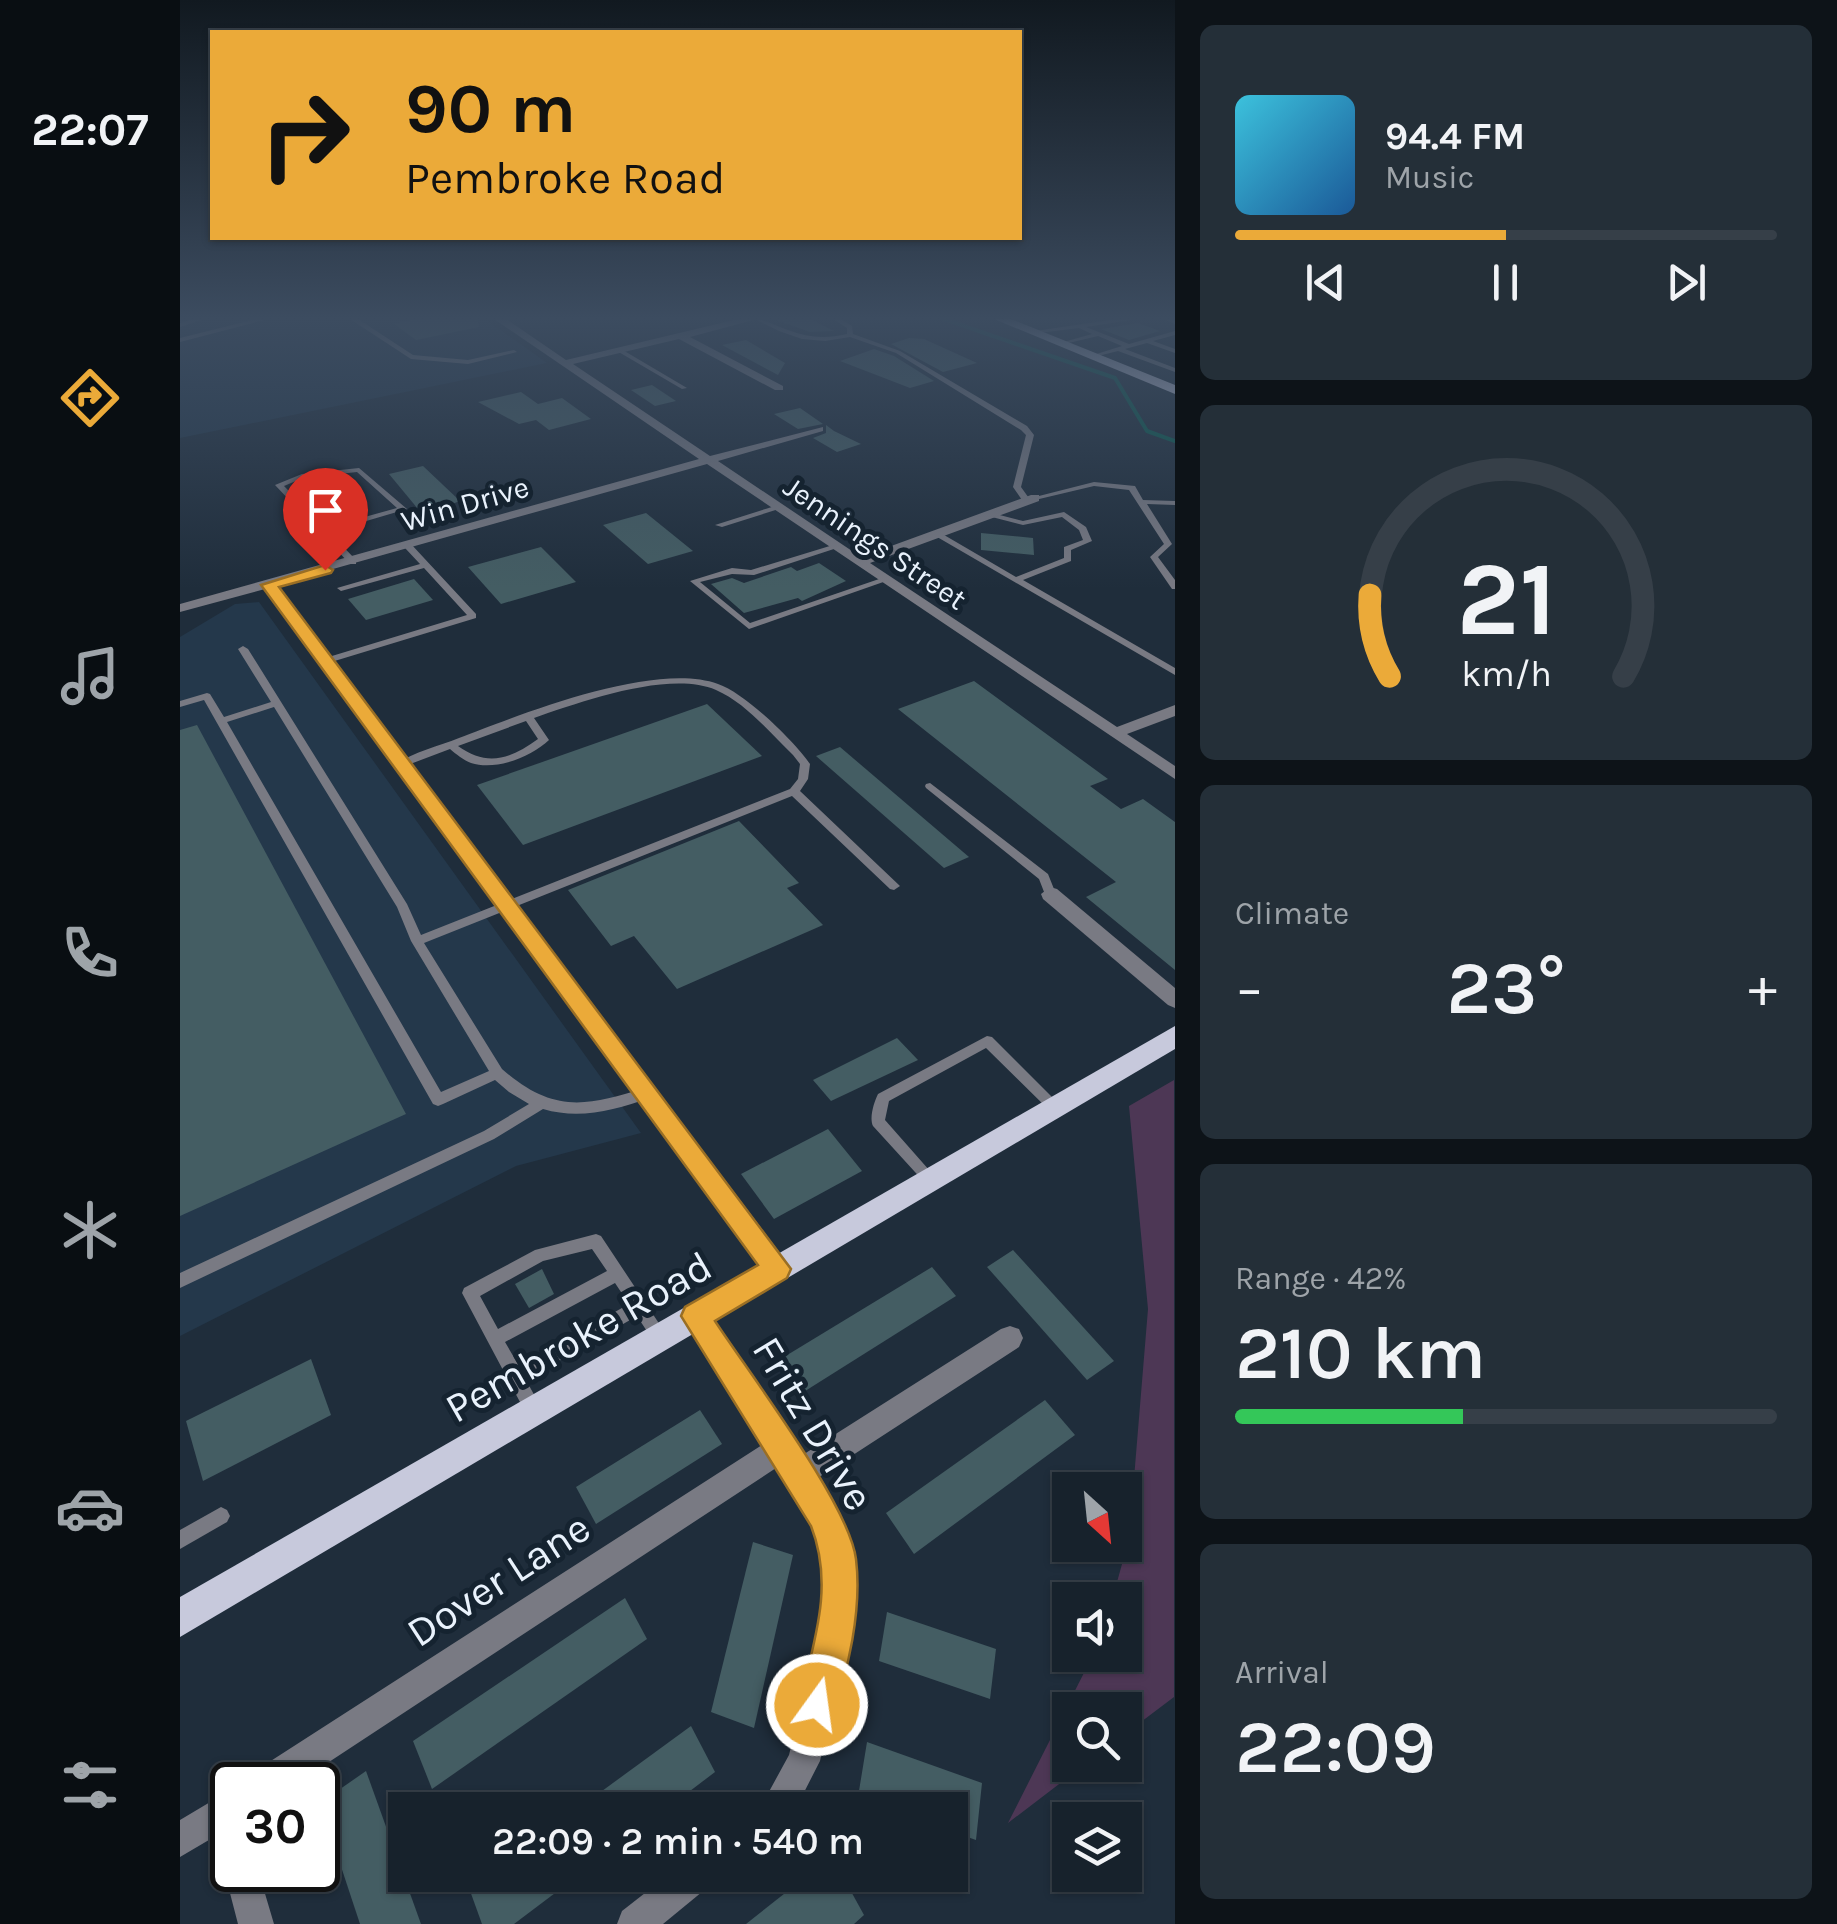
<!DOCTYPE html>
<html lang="en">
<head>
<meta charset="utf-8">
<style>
	body { margin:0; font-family:Karla,sans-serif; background:#242f38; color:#f1f3f6; height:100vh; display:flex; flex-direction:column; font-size:38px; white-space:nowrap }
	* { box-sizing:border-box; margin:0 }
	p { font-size:32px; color:#9ea4a9 }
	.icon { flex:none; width:55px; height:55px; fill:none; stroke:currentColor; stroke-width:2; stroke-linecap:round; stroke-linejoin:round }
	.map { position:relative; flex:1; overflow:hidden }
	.sheet { display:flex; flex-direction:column; gap:25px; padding:25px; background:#0d1318; width:662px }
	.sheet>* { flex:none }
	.banner { position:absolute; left:30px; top:30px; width:812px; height:210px; border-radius:0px; box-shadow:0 2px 8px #0004,0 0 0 2px #363f48; background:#ebaa39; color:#111; overflow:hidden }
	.needle { width:65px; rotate:153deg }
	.buttons { position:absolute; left:872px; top:1472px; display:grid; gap:20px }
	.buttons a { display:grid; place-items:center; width:90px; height:90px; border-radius:0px; background:#17222c; box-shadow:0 2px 8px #0004,0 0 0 2px #363f48; font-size:50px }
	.speed { position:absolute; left:30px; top:1762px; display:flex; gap:20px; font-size:50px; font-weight:700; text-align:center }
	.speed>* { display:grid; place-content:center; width:130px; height:130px; border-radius:50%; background:#17222c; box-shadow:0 2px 8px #0004,0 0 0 2px #363f48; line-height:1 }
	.speed .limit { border:5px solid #111; border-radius:15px; background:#fff; color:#111 }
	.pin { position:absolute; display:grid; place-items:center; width:85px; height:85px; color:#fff; margin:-102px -42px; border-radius:50% 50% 50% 0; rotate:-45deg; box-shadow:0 0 10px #0007 }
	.pin .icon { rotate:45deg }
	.me { position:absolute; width:110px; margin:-55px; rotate:14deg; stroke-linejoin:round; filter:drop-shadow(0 0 8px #0008) }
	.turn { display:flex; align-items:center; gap:35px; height:210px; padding:0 30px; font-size:45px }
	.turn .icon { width:130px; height:130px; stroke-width:2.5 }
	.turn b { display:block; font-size:70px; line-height:85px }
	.big { font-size:75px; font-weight:600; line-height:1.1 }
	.sheet .widget { flex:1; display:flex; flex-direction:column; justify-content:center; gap:15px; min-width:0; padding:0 35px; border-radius:15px; background:#242f38 }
	.sheet .dial { align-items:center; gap:0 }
	.dial svg { height:260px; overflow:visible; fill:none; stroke:#363f48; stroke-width:7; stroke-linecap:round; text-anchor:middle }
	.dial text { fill:#f1f3f6; stroke:none }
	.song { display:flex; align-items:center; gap:30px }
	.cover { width:120px; height:120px; border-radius:15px; background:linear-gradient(135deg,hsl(190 70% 55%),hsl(210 70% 35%)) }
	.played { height:10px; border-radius:5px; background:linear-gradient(90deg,#ebaa39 50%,#363f48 50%) }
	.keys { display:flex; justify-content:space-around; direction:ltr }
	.heat { display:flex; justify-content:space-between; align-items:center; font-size:55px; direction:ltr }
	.charge { height:15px; border-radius:8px; background:linear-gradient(90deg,#34c759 42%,#363f48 0) }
	.trip { position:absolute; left:208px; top:1792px; width:580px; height:100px; border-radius:0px; background:#17222c; box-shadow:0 2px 8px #0004,0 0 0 2px #363f48; font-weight:600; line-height:100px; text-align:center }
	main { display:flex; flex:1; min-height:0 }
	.menu { display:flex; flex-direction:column; width:180px; justify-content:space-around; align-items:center; background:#090e12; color:#9ea4a9 }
	.menu .icon { width:70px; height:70px }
	.menu .selected { color:#ebaa39 }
	.menu b { font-size:45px; color:#f1f3f6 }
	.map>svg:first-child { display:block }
	.built { fill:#24384b }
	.green { fill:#4d3755 }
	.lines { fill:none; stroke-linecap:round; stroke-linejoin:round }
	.stream { stroke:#085c4f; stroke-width:4 }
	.building { fill:#445d63 }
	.service { fill:#797a83; fill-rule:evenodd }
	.minor { fill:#797a83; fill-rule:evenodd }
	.primary { fill:#c7c9dc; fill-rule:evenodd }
	.route { fill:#ebaa39; stroke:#996e25; stroke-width:2.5 }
	.labels { text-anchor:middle; stroke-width:10; stroke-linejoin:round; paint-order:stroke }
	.far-street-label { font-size:30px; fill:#e9f2fc; stroke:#152330 }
	.near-street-label { font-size:42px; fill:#e9f2fc; stroke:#152330 }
</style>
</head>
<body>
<main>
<nav class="menu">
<b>22:07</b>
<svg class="icon selected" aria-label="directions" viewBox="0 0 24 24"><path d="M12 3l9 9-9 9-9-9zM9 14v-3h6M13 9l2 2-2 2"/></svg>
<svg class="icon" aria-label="music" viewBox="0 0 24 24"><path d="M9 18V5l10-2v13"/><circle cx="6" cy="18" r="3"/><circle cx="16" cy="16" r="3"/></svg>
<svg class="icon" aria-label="phone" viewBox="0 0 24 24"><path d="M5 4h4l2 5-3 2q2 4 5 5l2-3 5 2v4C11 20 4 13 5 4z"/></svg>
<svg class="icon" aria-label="climate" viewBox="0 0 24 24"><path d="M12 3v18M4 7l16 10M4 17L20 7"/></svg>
<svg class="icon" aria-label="car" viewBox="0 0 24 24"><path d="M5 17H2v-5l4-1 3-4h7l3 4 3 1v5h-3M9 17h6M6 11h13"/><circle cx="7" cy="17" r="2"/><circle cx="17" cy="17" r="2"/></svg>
<svg class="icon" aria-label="filters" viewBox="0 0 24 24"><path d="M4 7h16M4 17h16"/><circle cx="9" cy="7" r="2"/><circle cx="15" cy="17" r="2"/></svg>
</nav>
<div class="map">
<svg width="995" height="1924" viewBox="0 0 995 1924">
	<rect width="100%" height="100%" fill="#1f2d3b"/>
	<g class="built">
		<path d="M8 319H305L367 363 0 438V321Z"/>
		<path d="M79 602 461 1133 336 1166 0 1336V637L55 604Z"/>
	</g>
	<path class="green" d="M994 1080V1697L945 1734V1710H890V1765H904L828 1823 913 1655H945V1600H932L949 1539 968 1309 949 1106Z"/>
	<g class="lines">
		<path class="stream" d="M764 319 935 378 967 431 995 441"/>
	</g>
	<g class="building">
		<path d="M235 319H298L299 327 236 340 214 324Z"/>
		<path d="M593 319H630L654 331 630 332Z"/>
		<path d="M958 323 980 331 949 340 921 329Z"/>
		<path d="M729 338 744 339 797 363 763 372 711 344Z"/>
		<path d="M566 340 605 363 598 375 542 345Z"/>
		<path d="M694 349 714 356 754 381 730 388 660 361Z"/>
		<path d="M472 385 496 401 475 406 451 390Z"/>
		<path d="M341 392 358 404 382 398 411 419 369 430 356 420 339 424 298 402Z"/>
		<path d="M620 408 643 424 618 429 594 414Z"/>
		<path d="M646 425 654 431 681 444 657 452 633 438 646 433Z"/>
		<path d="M243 466 280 501 243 515 209 474Z"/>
		<path d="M466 513 513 551 468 564 423 525Z"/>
		<path d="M801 533 853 538 854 555 801 550Z"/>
		<path d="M361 547 396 582 321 604 288 567Z"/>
		<path d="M639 563 666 581 622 601 618 598 564 613 531 584 552 578 564 583 611 567 617 571Z"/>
		<path d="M234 579 253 600 186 620 168 599Z"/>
		<path d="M794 681 928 779 910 786 941 809 963 799 995 822V970L906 897 936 882 718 709Z"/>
		<path d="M527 704 582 756 343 845 297 785Z"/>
		<path d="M17 725 226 1114 0 1216V730Z"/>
		<path d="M660 747 789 857 764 868 636 756Z"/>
		<path d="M559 821 619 883 607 888 643 925 497 989 454 936 431 946 388 890Z"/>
		<path d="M717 1038 738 1060 651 1101 633 1080Z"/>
		<path d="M648 1129 682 1171 594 1219 561 1174Z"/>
		<path d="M833 1250 934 1361 907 1380 807 1267Z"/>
		<path d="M752 1267 776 1296 622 1393 599 1360Z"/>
		<path d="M362 1269 374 1294 349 1308 335 1284Z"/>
		<path d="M131 1359 151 1415 23 1481 6 1421Z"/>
		<path d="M865 1400 895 1435 734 1554 706 1513Z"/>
		<path d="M520 1410 542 1444 416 1524 396 1487Z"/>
		<path d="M573 1542 613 1555 574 1728 531 1712Z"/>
		<path d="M445 1598 467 1639 252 1789 233 1741Z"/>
		<path d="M707 1612 816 1649 810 1699 699 1661Z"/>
		<path d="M511 1726 535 1772 485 1810H396Z"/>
		<path d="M687 1742 802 1783 796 1840 770 1831V1810H714L678 1797Z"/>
		<path d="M186 1771 241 1924H180L140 1803Z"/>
		<path d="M307 1875H399L334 1924H302L289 1888Z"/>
		<path d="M628 1875H662L684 1915 674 1924H566Z"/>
	</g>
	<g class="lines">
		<g class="service">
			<path d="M13 319H24L0 327V323Z"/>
			<path d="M76 319H88L0 342V338Z"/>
			<path d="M170 319H178L233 355 288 360 334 350 337 352 288 364 231 359Z"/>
			<path d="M575 319C587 320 596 326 608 330 628 338 646 339 667 334V328L653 319H661L672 326 673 334 720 351 847 426 854 435 841 487 851 501 844 503 833 487 846 435 841 430 716 353 670 337 645 341 622 339 599 331Z"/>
			<path d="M937 319H957L906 327 949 344 995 331V335L973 341 995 349V353L967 343 945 349 995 368V372L938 351 910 358V356L942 346 918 336 880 345V343L912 334 899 328 851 334 848 332Z"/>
			<path d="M985 319 995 320V324L986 320Z"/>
			<path d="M437 349H441L507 388 502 389 437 351Z"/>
			<path d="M179 468 227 509 149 532 176 560V564H170L95 485 122 474ZM177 472 217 508 145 528 104 486 123 478Z"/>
			<path d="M914 482 955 486 963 500 995 501V505L967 504 992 544 978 557 995 580V589H992L970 557 984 544 949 490 914 486 855 500 851 498Z"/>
			<path d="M595 506 602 508 542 527 535 525Z"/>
			<path d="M808 512 843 521 884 512 906 527 912 541 891 550V561L843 580 995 668V675L752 534 759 532 836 577 884 558V547L903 540 899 530 882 517 843 525 808 516Z"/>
			<path d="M225 544H231L296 614V618L148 663H142V659L287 615 244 568 161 591 157 588 240 564 225 548Z"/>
			<path d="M653 545 660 547 574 575 552 574 520 582 570 623 702 578 709 580 569 629 510 581 552 568 571 570Z"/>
			<path d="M63 646 68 649 227 904 241 935 610 789 618 779 620 764 613 755C590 733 566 703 536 690 489 670 401 702 354 718L369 740C351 757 316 771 291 763 283 760 276 754 270 749L225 766H217L216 764C234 752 259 746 279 738 342 714 474 661 538 684 565 693 614 741 630 764L628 779 620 791 720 886 714 890 710 889 612 796 244 943 322 1069C372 1113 405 1107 465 1088L470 1090 472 1094 470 1098C434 1110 400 1120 363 1109L314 1139 0 1288V1273L304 1131 349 1104 329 1092 315 1080 263 1104 258 1106 253 1104 24 700 0 707V701L27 693 30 694 44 717 91 702 58 649ZM94 707 217 907 231 941 309 1071 261 1092 47 722ZM346 721 358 739C331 759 307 767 278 746Z"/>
			<path d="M750 783 868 874 876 894 874 897H866L859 879 746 788 745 786 746 784Z"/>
			<path d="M807 1036 812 1037 882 1107 880 1111 875 1113 870 1111 806 1048 709 1101 705 1120 757 1179 755 1183 750 1185 745 1183 693 1126C689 1118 694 1102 698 1094Z"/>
			<path d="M416 1234 421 1236 488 1337 486 1342 480 1345 474 1342 457 1316 346 1380 363 1411 360 1417 354 1420 348 1417 282 1293 284 1288 355 1250ZM412 1249 427 1271 318 1329 300 1296 363 1261ZM435 1283 449 1304 339 1366 325 1342Z"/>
			<path d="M41 1507 47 1510 50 1516 47 1522 0 1549V1530Z"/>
		</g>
		<g class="minor">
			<path d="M314 319H326L386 360 558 319H577L510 337 603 386V390H595L499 339 393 364 530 456 643 427V431L538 461 681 557 851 495H859V501L690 563 937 727 995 705V716L947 734 995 766V779L527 464 96 585 606 1261 609 1269 606 1277 597 1280 588 1277 85 589 0 612V604L519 459Z"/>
			<path d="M870 887 877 889 995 988V1008L988 1005 863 899 861 894Z"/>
			<path d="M516 1304 525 1307 621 1456 821 1329 830 1326 839 1329 843 1338 839 1347 636 1479 653 1506 674 1555 676 1601 640 1761 615 1810H579L609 1755 646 1601 644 1555 632 1526 596 1468 114 1785H67L72 1773 582 1445 507 1325 503 1316 507 1307Z"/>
			<path d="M52 1789V1856L40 1851 34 1837 0 1857V1820Z"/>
			<path d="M52 1856V1870H78L94 1924H58L44 1870Z"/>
			<path d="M488 1875H533L528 1887 483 1924H437L442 1911Z"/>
		</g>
		<g class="primary">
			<path d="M814 319H831L995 385V394Z"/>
			<path d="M995 1026V1049L0 1637V1597Z"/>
		</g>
	</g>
	<linearGradient id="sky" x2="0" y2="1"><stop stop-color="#111920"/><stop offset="0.54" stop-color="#3c4c60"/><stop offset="1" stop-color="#3c4c60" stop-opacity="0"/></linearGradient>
	<rect width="995" height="589" fill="url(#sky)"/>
	<path class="route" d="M145 565 153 570 151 573 99 587 611 1269 607 1278 535 1321C569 1373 669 1504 676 1559 682 1608 669 1672 650 1718L637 1723 624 1718 619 1705C633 1644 655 1587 631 1526L501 1316 505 1307 578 1265 81 585Z"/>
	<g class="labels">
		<g class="far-street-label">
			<text transform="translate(285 504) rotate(-16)" y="10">Win Drive</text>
			<text transform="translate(695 543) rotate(34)" y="10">Jennings Street</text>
		</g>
		<g class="near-street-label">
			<text transform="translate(398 1336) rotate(-30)" y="15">Pembroke Road</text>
			<text transform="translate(634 1423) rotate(59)" y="15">Fritz Drive</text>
			<text transform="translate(318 1579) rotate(-33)" y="15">Dover Lane</text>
		</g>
	</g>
</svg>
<div class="buttons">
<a><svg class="needle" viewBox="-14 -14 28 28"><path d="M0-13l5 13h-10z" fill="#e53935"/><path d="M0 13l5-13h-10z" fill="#9ea4a9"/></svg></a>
<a><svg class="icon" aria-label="sound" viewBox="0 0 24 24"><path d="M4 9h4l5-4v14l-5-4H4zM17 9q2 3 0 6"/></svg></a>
<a><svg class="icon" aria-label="search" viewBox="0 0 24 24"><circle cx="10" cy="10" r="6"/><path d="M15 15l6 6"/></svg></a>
<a><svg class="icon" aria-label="layers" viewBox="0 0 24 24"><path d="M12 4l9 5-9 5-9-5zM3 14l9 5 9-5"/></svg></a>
</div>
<div class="speed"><div class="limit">30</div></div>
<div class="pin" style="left:145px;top:570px;background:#d93025"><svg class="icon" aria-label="arrive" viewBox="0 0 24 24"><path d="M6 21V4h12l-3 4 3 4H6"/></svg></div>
<svg class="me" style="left:637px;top:1705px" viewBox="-20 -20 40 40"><circle r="17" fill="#ebaa39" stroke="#fff" stroke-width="3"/><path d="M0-11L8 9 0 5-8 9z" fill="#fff"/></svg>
<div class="trip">22:09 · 2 min · 540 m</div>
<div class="banner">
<div class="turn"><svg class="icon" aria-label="right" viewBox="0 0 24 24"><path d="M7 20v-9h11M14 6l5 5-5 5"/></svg><div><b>90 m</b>Pembroke Road</div></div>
</div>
</div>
<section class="sheet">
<div class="widget">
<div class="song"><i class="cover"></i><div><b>94.4 FM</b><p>Music</p></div></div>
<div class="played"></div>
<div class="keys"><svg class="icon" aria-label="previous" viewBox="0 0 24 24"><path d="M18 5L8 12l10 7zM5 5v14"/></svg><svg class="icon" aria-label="pause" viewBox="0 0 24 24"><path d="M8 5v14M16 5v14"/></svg><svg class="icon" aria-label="next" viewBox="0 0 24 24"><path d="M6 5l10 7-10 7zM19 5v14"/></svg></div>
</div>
<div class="widget dial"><svg viewBox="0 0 100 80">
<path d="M14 69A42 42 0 1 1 86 69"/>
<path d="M14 69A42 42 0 0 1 8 44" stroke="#ebaa39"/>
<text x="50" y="56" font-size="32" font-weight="700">21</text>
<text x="50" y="72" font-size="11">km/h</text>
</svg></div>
<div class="widget"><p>Climate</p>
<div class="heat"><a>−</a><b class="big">23°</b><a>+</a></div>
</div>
<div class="widget"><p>Range · 42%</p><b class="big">210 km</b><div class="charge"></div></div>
<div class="widget"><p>Arrival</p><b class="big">22:09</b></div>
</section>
</main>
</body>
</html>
